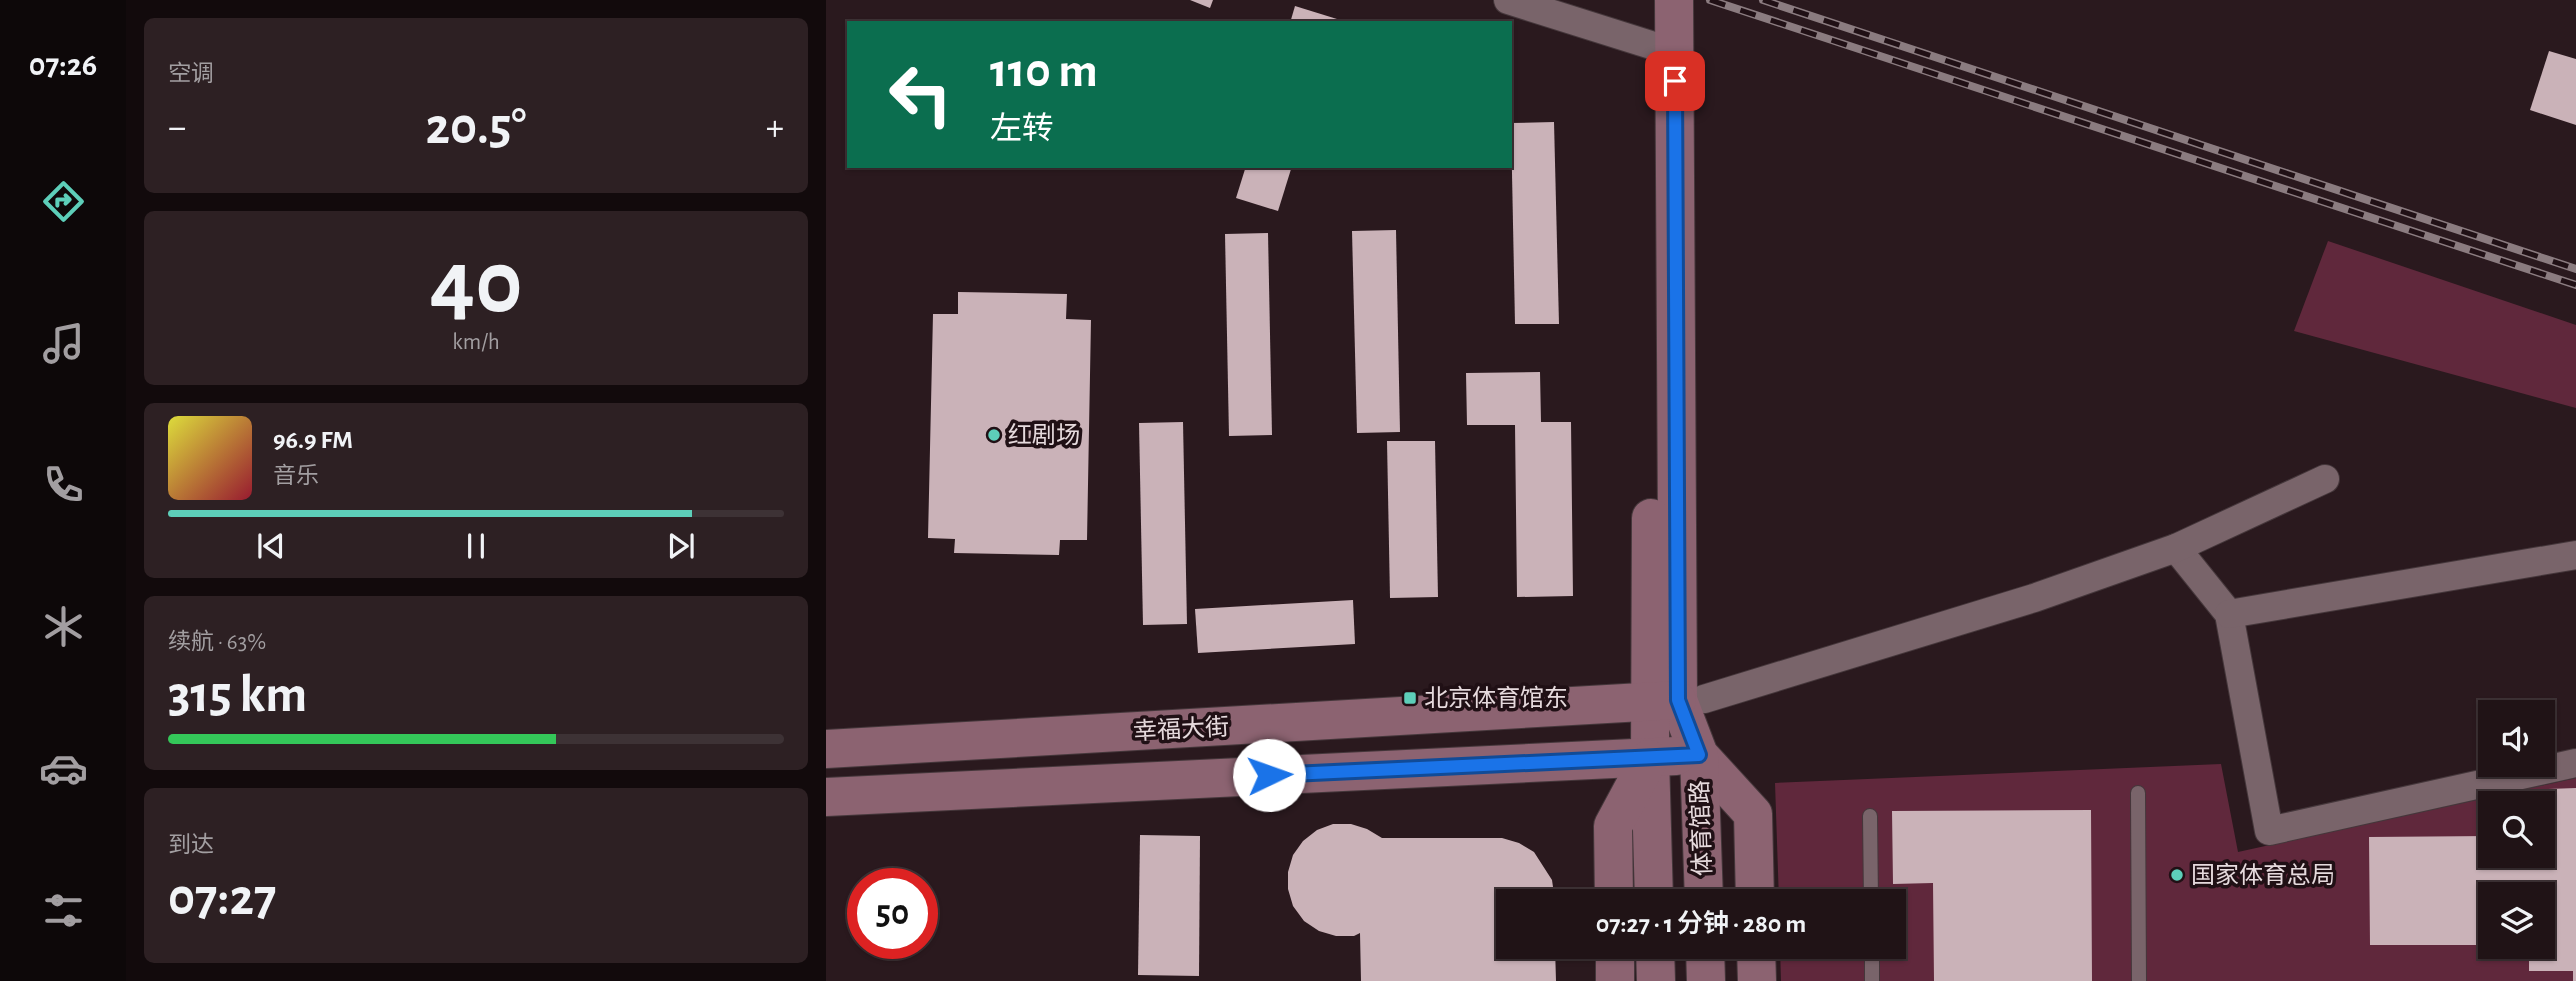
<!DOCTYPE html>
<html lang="zh">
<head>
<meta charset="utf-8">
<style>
	body { margin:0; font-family:"Alegreya Sans","Noto Sans SC",sans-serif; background:#2d2023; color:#f1f3f6; height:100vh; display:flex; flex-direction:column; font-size:26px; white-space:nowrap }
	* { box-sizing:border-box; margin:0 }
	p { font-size:23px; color:#a29ea1 }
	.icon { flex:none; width:38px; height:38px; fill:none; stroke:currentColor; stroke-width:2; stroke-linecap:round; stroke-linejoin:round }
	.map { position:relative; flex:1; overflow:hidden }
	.drawer { display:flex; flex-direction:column; gap:18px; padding:18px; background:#120a0c; width:700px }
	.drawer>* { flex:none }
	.top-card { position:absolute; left:21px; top:21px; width:665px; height:147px; border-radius:0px; box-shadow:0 2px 5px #0004,0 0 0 2px #3d3235; background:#0b6e4f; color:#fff; overflow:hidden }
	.controls { position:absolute; left:1652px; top:700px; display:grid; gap:14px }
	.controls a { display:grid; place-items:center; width:77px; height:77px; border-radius:0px; background:#201316; box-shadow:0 2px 5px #0004,0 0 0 2px #3d3235; font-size:35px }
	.speed { position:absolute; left:21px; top:868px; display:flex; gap:14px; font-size:35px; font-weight:700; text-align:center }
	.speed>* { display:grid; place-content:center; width:91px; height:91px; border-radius:50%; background:#201316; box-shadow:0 2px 5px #0004,0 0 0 2px #3d3235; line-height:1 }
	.speed .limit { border:10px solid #d22; background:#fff; color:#111 }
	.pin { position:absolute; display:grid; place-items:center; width:60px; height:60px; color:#fff; margin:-30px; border-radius:14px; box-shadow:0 4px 10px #0006 }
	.me { position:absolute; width:77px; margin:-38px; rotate:87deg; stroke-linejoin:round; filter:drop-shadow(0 0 5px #0008) }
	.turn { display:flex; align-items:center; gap:24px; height:147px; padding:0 28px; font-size:32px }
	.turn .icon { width:91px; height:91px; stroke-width:2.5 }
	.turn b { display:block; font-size:49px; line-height:60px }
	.big { font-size:52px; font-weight:600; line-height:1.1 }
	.drawer .tile { flex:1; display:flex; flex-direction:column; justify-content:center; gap:10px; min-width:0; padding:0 24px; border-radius:10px; background:#2d2023 }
	.drawer .dial { align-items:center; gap:0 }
	.dial b { font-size:91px; line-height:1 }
	.song { display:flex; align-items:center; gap:21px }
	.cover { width:84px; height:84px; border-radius:10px; background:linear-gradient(135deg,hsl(60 70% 55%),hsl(350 70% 35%)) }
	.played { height:7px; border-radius:4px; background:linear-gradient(90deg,#5dceb9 85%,#3d3235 85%) }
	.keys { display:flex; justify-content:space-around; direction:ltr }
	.heat { display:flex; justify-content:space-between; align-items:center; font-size:38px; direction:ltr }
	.charge { height:10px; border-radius:5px; background:linear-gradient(90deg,#34c759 63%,#3d3235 0) }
	.trip { position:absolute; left:670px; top:889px; width:410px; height:70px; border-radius:0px; background:#201316; box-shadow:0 2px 5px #0004,0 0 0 2px #3d3235; font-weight:600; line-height:70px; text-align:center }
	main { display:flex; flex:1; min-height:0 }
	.tab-bar { display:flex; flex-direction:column; width:126px; justify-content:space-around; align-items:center; background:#0d0809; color:#a29ea1 }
	.tab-bar .icon { width:49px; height:49px }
	.tab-bar .active { color:#5dceb9 }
	.tab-bar b { font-size:32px; color:#f1f3f6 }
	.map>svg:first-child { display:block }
	.green { fill:#60283c; fill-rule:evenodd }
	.building { fill:#cab2b8 }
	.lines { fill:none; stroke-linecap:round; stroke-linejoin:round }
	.lane-casing { stroke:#45373b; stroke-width:16 }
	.street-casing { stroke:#45373b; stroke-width:30 }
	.secondary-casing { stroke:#45373b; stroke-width:40 }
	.lane { stroke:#79646a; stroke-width:14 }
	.street { stroke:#79646a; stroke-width:28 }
	.secondary { stroke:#8c6371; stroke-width:38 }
	.rail-casing { stroke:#8b7c80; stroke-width:8 }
	.rail { stroke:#201015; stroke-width:5; stroke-dasharray:16; stroke-linecap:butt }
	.route-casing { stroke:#114b97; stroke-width:18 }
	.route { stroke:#1a73e8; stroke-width:12 }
	.poi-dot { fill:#5dceb9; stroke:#201015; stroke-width:2.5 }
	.labels { text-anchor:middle; stroke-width:7; stroke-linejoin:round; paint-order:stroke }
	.poi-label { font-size:24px; fill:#e6dadd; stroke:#201015; text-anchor:start }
	.street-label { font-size:24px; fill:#e6dadd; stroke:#201015 }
</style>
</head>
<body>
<main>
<nav class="tab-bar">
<b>07:26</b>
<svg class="icon active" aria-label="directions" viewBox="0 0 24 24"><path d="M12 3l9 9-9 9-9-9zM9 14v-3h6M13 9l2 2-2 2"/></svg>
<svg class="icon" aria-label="music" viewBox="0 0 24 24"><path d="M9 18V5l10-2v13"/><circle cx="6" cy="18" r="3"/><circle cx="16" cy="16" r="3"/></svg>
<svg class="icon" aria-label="phone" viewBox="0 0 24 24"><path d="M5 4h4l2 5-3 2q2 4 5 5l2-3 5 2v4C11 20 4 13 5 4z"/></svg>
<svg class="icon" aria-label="climate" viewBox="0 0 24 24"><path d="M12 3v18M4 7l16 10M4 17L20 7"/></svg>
<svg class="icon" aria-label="car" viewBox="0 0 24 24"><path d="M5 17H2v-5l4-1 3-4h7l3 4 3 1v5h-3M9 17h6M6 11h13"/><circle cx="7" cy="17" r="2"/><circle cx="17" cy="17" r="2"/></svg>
<svg class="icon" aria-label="filters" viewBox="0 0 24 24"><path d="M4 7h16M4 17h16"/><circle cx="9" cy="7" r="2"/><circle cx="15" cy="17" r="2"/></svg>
</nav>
<section class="drawer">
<div class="tile"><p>空调</p>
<div class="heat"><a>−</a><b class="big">20.5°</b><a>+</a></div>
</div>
<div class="tile dial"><b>40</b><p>km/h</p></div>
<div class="tile">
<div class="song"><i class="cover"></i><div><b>96.9 FM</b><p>音乐</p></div></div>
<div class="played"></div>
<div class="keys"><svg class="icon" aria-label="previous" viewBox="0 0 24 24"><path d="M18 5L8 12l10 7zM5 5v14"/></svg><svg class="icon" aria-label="pause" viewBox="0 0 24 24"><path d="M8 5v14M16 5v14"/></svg><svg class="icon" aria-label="next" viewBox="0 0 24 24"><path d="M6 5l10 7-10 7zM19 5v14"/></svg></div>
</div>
<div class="tile"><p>续航 · 63%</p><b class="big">315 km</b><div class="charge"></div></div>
<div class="tile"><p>到达</p><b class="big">07:27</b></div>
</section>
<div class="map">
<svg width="1750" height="981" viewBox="0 0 1750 981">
	<rect width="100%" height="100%" fill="#2a191e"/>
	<g class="green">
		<path d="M1502 241 1750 325V408L1468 331Z"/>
		<path d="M1395 764 1412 852 1750 778V981H955L954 947H1068V901H953L949 783ZM1664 803H1717V856H1664ZM1664 894H1717V947H1664Z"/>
	</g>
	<g class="building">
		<path d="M364 0H387L384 8Z"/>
		<path d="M469 6 511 19 510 23H464Z"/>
		<path d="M1723 51 1750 59V125L1704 110Z"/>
		<path d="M728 122 733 324H689L685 123Z"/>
		<path d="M420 166H466L452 211 410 198Z"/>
		<path d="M570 230 574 432 531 433 526 231Z"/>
		<path d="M442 233 446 435 403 436 399 234Z"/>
		<path d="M132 292 241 294 240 319 265 320 261 540H234L233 555 128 553 129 539 102 538 107 314H132Z"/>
		<path d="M714 372 715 422H745L747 596 691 597 689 425H641L640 373Z"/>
		<path d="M357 422 361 624 317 625 313 423Z"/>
		<path d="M561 441H609L612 597 564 598Z"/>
		<path d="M527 600 529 644 372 653 369 609Z"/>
		<path d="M1750 788V981H1747V971H1703V947H1717V894H1664V945H1544L1543 837 1664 836V856H1717V836H1723L1722 789Z"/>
		<path d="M1265 810 1266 981H1108L1107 883 1067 884 1066 811Z"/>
		<path d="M507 824H525L541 829 556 838H676L693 843 708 852 726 880 729 901H682V947H729L730 981H535L534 933 528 936H510L493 931 478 921 467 906 462 889V872L467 855 477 841 491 830Z"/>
		<path d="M314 835 374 836 373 976 312 975Z"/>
	</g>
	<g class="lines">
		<defs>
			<g id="lane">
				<path d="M1312 793 1313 981"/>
				<path d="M1044 816 1045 901"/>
				<path d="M1046 947V981"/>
			</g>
			<g id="street">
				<path d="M682 0 825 45"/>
				<path d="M1350 548 1403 614 1443 831 1750 763"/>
				<path d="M1403 614 1750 555"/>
				<path d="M878 699 1208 598 1350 548 1499 479"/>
			</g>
			<g id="secondary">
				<path d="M848 0 852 700 873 755 927 814 929 901"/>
				<path d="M825 518 824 757 828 901"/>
				<path d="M0 749 851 700"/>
				<path d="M873 755 878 901"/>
				<path d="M0 797 850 756"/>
				<path d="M788 901 787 826 823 759"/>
				<path d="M789 947V981"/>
				<path d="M829 947 830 981"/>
				<path d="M879 947 880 981"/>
				<path d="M930 947 931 981"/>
			</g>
		</defs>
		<use href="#lane" class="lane-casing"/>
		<use href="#street" class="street-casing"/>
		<use href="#secondary" class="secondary-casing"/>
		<use href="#lane" class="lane"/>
		<use href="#street" class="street"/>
		<use href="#secondary" class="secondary"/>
		<defs>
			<g id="rail">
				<path d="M884 0 1750 285"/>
				<path d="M937 0 1750 269"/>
			</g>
		</defs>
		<use href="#rail" class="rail-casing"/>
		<use href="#rail" class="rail"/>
	</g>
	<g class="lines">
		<defs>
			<path id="route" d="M443 775 873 755 852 700 849 81"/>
		</defs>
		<use href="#route" class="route-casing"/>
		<use href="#route" class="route"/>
	</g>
	<g class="poi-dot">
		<circle cx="168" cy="435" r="7"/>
		<rect x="577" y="691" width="14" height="14" rx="3.5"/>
		<circle cx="1351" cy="875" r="7"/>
	</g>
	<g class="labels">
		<g class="poi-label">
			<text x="182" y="443">红剧场</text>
			<text x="598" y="706">北京体育馆东</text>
			<text x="1365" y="883">国家体育总局</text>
		</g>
		<g class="street-label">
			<text transform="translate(355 729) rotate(-3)" y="8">幸福大街</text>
			<text transform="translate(875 828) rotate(-92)" y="8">体育馆路</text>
		</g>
	</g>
</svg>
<div class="controls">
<a><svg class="icon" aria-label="sound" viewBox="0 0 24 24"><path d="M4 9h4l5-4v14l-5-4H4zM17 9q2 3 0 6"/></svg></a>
<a><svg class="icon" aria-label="search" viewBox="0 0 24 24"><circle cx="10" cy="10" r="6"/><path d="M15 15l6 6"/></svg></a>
<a><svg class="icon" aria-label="layers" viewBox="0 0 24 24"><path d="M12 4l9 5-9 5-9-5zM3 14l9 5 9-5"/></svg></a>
</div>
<div class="speed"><div class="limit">50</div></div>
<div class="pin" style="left:849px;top:81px;background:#d93025"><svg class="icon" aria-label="arrive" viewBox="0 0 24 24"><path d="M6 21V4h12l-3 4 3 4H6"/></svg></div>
<svg class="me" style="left:443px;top:775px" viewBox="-20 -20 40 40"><circle r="19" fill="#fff"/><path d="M0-13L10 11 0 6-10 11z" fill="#1a73e8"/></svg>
<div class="trip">07:27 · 1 分钟 · 280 m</div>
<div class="top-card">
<div class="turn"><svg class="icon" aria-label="left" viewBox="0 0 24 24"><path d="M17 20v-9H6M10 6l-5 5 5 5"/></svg><div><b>110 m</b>左转</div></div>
</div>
</div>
</main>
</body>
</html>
